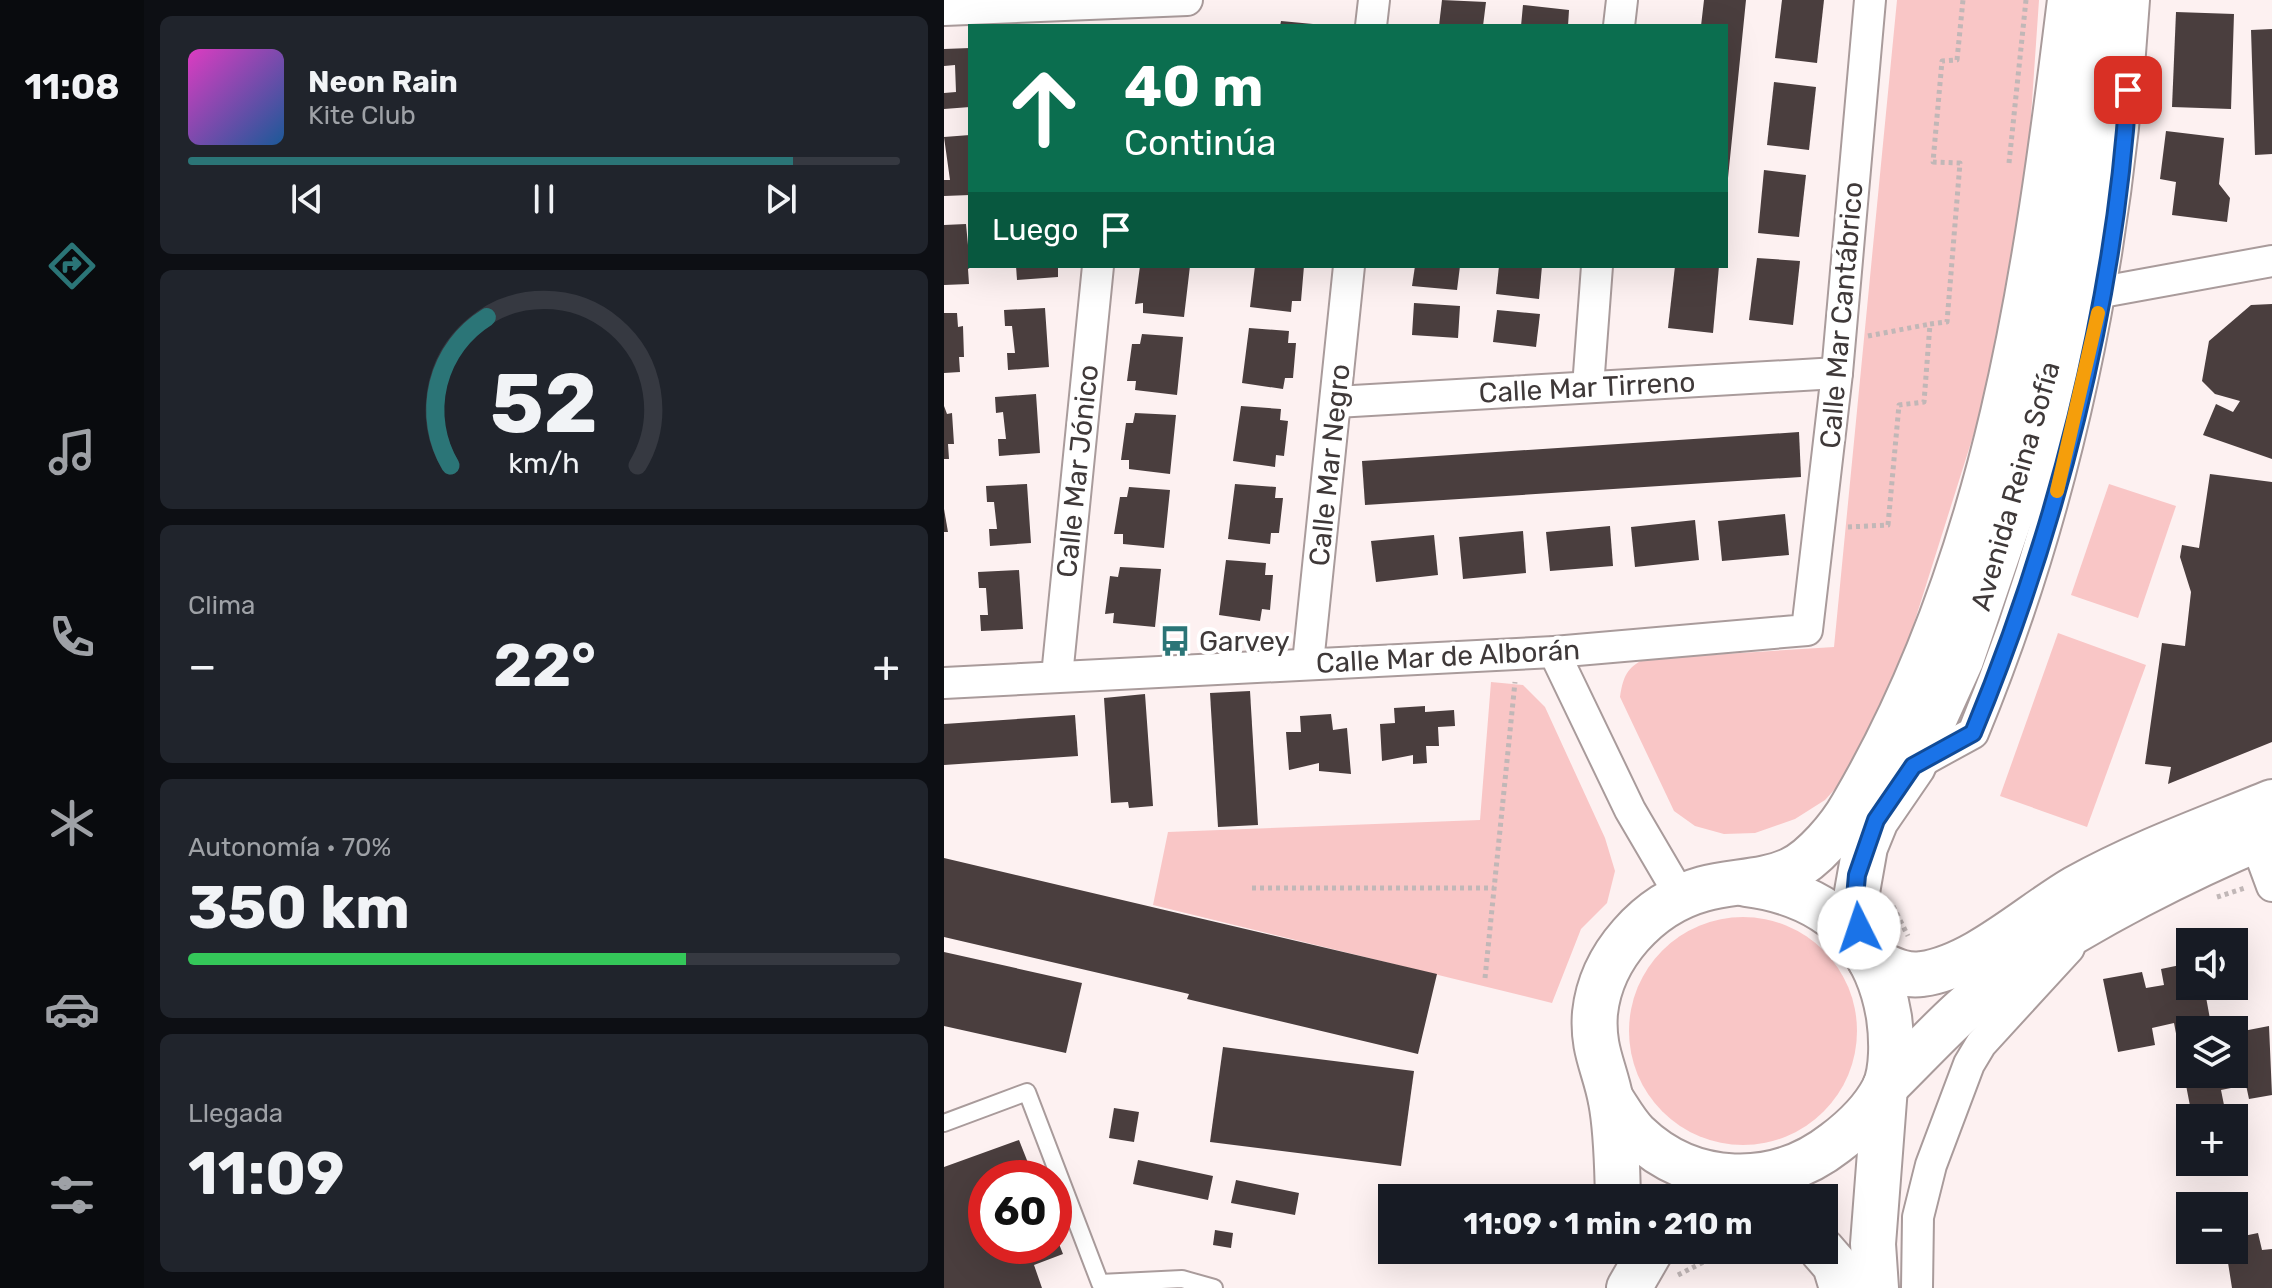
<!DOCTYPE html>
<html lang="es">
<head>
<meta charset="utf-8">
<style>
	body { margin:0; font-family:Rubik,sans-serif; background:#20242c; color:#f1f3f6; height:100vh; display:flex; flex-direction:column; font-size:30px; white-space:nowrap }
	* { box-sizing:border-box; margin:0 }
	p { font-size:26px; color:#9ea1a6 }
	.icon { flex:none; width:44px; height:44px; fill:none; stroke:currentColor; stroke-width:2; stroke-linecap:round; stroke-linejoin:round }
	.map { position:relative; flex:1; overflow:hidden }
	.drawer { display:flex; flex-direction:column; gap:16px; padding:16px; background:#0d0f14; width:800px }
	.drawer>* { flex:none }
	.guide { position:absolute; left:24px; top:24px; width:760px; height:244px; border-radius:0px; box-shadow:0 8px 32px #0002; background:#0b6e4f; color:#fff; overflow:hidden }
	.fabs { position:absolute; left:1232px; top:928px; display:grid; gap:16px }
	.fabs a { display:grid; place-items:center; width:72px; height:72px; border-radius:0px; background:#171b24; box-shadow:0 8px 32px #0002; font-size:40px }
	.speed { position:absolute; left:24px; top:1160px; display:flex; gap:16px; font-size:40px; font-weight:700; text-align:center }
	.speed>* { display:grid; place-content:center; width:104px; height:104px; border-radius:50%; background:#171b24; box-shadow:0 8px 32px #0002; line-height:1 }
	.speed .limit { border:12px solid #d22; background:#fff; color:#111 }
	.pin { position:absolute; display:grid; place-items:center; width:68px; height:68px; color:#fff; margin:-34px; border-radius:16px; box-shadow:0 4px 12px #0006 }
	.me { position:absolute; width:88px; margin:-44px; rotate:356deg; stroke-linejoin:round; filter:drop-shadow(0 0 6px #0008) }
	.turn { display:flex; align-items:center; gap:28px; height:168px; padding:0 24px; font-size:36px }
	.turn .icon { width:104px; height:104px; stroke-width:2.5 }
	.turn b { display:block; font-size:56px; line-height:68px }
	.then { display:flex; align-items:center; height:76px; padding:0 24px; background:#0003; gap:16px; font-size:30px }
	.big { font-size:60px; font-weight:700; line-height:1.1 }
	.drawer .tile { flex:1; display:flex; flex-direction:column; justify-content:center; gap:12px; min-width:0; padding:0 28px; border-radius:12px; background:#20242c }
	.drawer .dial { align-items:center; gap:0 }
	.dial svg { height:208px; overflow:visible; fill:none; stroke:#363941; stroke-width:7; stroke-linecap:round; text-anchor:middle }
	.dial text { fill:#f1f3f6; stroke:none }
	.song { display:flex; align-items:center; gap:24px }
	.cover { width:96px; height:96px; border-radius:12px; background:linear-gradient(135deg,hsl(310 70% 55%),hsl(210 70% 35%)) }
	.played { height:8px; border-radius:4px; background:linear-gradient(90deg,#2b7577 85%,#363941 85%) }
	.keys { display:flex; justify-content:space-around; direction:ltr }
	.heat { display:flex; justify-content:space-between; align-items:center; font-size:44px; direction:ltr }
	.charge { height:12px; border-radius:6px; background:linear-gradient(90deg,#34c759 70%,#363941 0) }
	.trip { position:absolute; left:434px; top:1184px; width:460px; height:80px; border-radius:0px; background:#171b24; box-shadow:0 8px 32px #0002; font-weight:700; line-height:80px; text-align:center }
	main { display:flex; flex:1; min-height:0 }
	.dock { display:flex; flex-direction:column; width:144px; justify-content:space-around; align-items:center; background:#090b0e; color:#9ea1a6 }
	.dock .icon { width:56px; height:56px }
	.dock .current { color:#2b7577 }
	.dock b { font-size:36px; color:#f1f3f6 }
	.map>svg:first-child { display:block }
	.green { fill:#f9c6c6 }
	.building { fill:#4a3e3e }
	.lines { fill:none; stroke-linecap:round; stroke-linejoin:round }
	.service-casing { stroke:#a99b9b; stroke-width:20 }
	.minor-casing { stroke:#a99b9b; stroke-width:34 }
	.secondary-casing { stroke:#a99b9b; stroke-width:48 }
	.primary-casing { stroke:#a99b9b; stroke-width:48 }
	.path { stroke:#c1b7b7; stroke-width:5; stroke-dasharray:4 4; stroke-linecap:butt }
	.service { stroke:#fff; stroke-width:16 }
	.minor { stroke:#fff; stroke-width:30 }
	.secondary { stroke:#fff; stroke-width:44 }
	.primary { stroke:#fff; stroke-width:44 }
	.route-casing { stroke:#114b97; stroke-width:20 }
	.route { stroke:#1a73e8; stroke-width:14 }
	.slow { stroke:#f59e0b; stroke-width:14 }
	.labels { text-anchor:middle; stroke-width:8; stroke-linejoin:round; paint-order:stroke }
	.street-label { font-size:28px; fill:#3f3939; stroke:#fff }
	.poi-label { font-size:28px; fill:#3f3939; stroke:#fff; text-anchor:start }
</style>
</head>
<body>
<main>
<nav class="dock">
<b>11:08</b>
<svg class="icon current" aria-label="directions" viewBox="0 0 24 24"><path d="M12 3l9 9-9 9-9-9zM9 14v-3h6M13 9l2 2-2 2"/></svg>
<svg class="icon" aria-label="music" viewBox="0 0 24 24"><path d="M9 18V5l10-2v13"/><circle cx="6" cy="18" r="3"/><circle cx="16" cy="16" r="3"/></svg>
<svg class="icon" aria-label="phone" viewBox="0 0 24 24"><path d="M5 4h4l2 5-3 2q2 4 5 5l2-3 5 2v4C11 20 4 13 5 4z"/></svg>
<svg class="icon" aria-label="climate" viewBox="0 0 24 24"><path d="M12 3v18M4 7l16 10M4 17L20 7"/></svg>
<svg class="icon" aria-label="car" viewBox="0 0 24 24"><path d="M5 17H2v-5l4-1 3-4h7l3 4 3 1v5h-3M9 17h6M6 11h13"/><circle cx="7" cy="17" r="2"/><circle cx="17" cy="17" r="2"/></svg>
<svg class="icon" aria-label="filters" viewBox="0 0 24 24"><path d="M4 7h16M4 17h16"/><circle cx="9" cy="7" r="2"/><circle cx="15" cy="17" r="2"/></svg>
</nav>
<section class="drawer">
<div class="tile">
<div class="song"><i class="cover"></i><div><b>Neon Rain</b><p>Kite Club</p></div></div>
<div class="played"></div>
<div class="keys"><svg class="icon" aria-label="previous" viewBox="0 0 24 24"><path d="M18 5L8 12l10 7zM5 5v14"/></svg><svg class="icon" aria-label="pause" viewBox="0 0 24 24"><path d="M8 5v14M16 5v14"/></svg><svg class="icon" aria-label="next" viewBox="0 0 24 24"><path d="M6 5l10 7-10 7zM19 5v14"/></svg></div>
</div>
<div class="tile dial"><svg viewBox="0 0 100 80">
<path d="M14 69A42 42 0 1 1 86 69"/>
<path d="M14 69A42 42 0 0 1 28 12" stroke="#2b7577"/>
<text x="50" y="56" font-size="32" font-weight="700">52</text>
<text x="50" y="72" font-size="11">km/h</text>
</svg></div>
<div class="tile"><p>Clima</p>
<div class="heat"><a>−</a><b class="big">22°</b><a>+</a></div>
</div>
<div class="tile"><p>Autonomía · 70%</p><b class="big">350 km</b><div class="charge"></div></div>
<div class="tile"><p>Llegada</p><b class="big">11:09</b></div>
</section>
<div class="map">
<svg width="1328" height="1288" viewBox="0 0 1328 1288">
	<rect width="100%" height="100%" fill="#fdf1f1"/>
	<g class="green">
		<path d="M953 0H1095L1085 145 1067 284 1042 395 954 674 910 768 881 800 851 819 811 833 780 834 751 826 730 811 676 697C679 677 683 667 701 659L890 647Z"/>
		<path d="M1165 484 1232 506 1194 618 1127 595Z"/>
		<path d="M1114 633 1202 665 1143 827 1056 796Z"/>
		<path d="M547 682 579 685 601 707 661 838 671 871 663 903 637 929 608 1003 209 905 224 832 536 820Z"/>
		<circle cx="799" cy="1031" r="114"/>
	</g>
	<g class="building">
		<path d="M498 0 542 2 539 26H495Z"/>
		<path d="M760 0H802L784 178 782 26H757Z"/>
		<path d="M838 0H880L873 63 831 58Z"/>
		<path d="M579 5 625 10 624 26H577Z"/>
		<path d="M1232 12 1290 14 1287 109 1228 107Z"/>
		<path d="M337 21 369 24V26H336Z"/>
		<path d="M1328 29V154L1311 155 1307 30Z"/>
		<path d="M26 48V107L0 109V93L12 92 11 65 0 66V49Z"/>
		<path d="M830 82 872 87 865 150 823 145Z"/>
		<path d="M1222 131 1280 138 1275 184 1286 198 1283 222 1228 215 1232 182 1216 179Z"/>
		<path d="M26 135V195L0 196V180H6L0 137Z"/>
		<path d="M820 170 862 175 855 237 814 233Z"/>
		<path d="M22 224 26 266H29L24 269 25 284 0 285V225Z"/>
		<path d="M813 258 856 261 849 325 805 320Z"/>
		<path d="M72 266H114V277L73 280Z"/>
		<path d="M196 266H246L240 317 199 313V303L191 304Z"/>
		<path d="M311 266H360L357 301H348L347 312 306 307Z"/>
		<path d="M471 266H516L513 290 468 286Z"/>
		<path d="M555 266H598L595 299 552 294Z"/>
		<path d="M731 266H775L769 333 724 328Z"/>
		<path d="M470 303 516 306 514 338 468 335Z"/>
		<path d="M1328 304V459L1259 435 1272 404 1289 412 1296 401 1271 394 1258 381 1265 341 1307 305Z"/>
		<path d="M101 308 105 367 64 370 63 353H71L68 326H61L60 310Z"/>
		<path d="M553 310 596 314 592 347 549 342Z"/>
		<path d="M0 313H13L14 327 19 326 20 357H15L16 372 0 373Z"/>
		<path d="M305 328 345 331 344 343H352L349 378H341L339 389 298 383Z"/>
		<path d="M198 334 239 337 233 395 191 390 192 381H183L188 344H196Z"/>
		<path d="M92 394 96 453 55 456 54 439H62L59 412 52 413 51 397Z"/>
		<path d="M0 406 3 414 8 413 10 444H4L5 459H0Z"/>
		<path d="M297 406 337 409 336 420 344 421 340 456 332 455 331 467 289 461Z"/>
		<path d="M191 413 232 415 226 474 185 469V460H177L182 423H189Z"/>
		<path d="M855 432 857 477 421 505 418 461Z"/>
		<path d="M1266 474 1328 482V742L1224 784 1227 767 1201 764 1218 643 1241 646 1247 592 1236 557 1238 545 1255 548Z"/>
		<path d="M83 484 87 543 46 546 45 529H53L50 502H43L42 486Z"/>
		<path d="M291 484 332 487 331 498H339L335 533H327L326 544 284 539Z"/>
		<path d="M185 487 226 490 220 548 179 544V534H170L176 497H183Z"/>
		<path d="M0 509 4 532H0Z"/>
		<path d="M841 514 845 555 778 561 774 521Z"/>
		<path d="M751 520 755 560 691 567 687 527Z"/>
		<path d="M666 526 669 566 606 571 602 532Z"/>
		<path d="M579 531 582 573 519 579 515 537Z"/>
		<path d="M490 535 494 575 432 582 427 541Z"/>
		<path d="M282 560 322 563 321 575H329L326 610 318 609 316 621 275 615Z"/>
		<path d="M176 567 217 569 211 627 169 623 170 613 161 614 166 576 174 577Z"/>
		<path d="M75 570 79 629 37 631 36 615H44L42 588H35L34 572Z"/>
		<path d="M306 691 314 825 274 827 266 693Z"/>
		<path d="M201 694 209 806 185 808 184 802 167 803 160 698Z"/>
		<path d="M481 706V712L510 710 511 726 494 727 495 746H482L483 763 469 764V755L438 761 436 724 451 723 450 708Z"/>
		<path d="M387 714 389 730 403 728 407 774 375 771V763L345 770 342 732H357L356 716Z"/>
		<path d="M131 715 134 756 0 765V724Z"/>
		<path d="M0 858 493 974 474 1054 243 999 245 994 0 937Z"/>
		<path d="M0 952 138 983 122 1053 0 1026Z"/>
		<path d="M1246 963V986H1260L1268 1030H1246V1074H1290V1045L1297 1044 1294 1032 1325 1026 1328 1095 1305 1099 1302 1085 1277 1090 1280 1105 1247 1111 1230 1023 1208 1028 1211 1045 1174 1052 1159 979 1198 972 1202 988 1220 985 1217 969Z"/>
		<path d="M279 1047 470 1071 457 1166 266 1142Z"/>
		<path d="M170 1108 195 1112 190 1142 165 1138Z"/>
		<path d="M75 1140 90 1178H42V1246H110V1231L119 1254 90 1265 98 1288H0V1167Z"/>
		<path d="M194 1160 269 1176 264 1200 189 1184Z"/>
		<path d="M292 1180 355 1193 351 1215 287 1203Z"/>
		<path d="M271 1230 289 1233 287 1248 269 1245Z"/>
		<path d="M1314 1233 1318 1250 1328 1249V1288H1288L1282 1250H1290V1238Z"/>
	</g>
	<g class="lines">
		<defs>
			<path id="service" d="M0 1123 83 1092 156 1283 238 1279 270 1288"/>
			<g id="minor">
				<path d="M0 10 243 0"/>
				<path d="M427 26 430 0"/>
				<path d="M675 26 678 0"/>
				<path d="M1158 292 1328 261"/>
				<path d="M644 387 653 266"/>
				<path d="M392 402 893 373"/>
				<path d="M610 652 686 810 737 897"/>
				<path d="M364 663 405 266"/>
				<path d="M113 676 154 266"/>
				<path d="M0 683 610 652 863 630 893 373 926 0"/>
				<path d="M969 766 1029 733C1126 499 1174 252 1190 0"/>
				<path d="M1311 840 1328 886"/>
				<path d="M973 1288 974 1217 987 1165 1025 1064 1037 1044 1125 948"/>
			</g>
			<g id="secondary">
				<path d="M878 1250 891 1265 898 1288"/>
				<path d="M932 1288 929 1244 941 1087"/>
			</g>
			<g id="primary">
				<path d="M920 947 910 909 921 847 932 820 969 766 1017 660 1078 482 1108 365 1127 271 1156 0"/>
				<path d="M926 960C944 967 959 977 978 974 1031 967 1087 914 1132 888 1195 853 1262 829 1328 802"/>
				<path d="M941 1087C982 1047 1020 1003 1068 971 1143 919 1243 868 1328 833"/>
				<path d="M667 1099C675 1111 682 1124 692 1134 748 1188 831 1190 891 1143 911 1128 928 1112 940 1089 949 1070 948 1038 945 1017 932 937 881 894 802 884"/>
				<path d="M674 1198C673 1166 673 1132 667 1101 661 1068 648 1050 651 1013 657 956 704 904 759 889 787 881 819 883 847 870 870 859 896 828 909 805 1053 560 1092 277 1126 0"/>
				<path d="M685 1288 707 1250"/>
			</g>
		</defs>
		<use href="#service" class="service-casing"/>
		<use href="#minor" class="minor-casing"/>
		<use href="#secondary" class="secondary-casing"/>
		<use href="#primary" class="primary-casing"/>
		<g class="path">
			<path d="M1065 163 1082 0"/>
			<path d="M924 336 986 324"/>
			<path d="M904 527 944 525 955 405 980 402 986 324 1003 322 1016 163 989 162 998 61 1013 60 1019 0"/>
			<path d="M308 888H550"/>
			<path d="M1273 897 1301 888"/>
			<path d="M949 906 964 936"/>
			<path d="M541 978 571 682"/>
			<path d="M734 1275 783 1250"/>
		</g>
		<use href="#service" class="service"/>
		<use href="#minor" class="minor"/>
		<use href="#secondary" class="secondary"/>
		<use href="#primary" class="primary"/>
	</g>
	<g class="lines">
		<defs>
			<path id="route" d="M915 928 910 909 913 875 932 820 969 766 1029 733C1111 535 1171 304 1184 90"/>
		</defs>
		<use href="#route" class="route-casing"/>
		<use href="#route" class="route"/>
		<path class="slow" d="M1113 491 1154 313"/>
	</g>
	<defs>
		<symbol id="bus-bare" viewBox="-9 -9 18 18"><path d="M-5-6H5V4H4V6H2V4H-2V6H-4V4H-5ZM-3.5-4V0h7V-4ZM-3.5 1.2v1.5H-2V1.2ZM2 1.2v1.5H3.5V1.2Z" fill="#2b7577" stroke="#fff" stroke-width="2.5" paint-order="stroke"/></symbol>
	</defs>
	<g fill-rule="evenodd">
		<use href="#bus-bare" x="209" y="619" width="44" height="44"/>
	</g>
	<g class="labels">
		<g class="street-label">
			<text transform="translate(897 315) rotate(-85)" y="10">Calle Mar Cantábrico</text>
			<text transform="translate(643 387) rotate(-3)" y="10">Calle Mar Tirreno</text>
			<text transform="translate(385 465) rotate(-84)" y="10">Calle Mar Negro</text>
			<text transform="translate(133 471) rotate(-84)" y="10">Calle Mar Jónico</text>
			<text transform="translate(1071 486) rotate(-74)" y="10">Avenida Reina Sofía</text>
			<text transform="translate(504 656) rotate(-3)" y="10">Calle Mar de Alborán</text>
		</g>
		<g class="poi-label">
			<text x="255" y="651">Garvey</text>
		</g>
	</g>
</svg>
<div class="fabs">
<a><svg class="icon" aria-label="sound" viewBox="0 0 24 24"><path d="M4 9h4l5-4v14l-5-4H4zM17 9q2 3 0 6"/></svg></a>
<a><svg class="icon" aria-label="layers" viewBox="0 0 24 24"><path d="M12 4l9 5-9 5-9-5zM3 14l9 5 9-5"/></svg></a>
<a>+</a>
<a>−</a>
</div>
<div class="speed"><div class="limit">60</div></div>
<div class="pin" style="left:1184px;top:90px;background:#d93025"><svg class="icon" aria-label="arrive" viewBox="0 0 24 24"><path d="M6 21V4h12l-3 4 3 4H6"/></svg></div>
<svg class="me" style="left:915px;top:928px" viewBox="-20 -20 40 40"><circle r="19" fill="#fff"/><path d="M0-13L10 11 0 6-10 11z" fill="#1a73e8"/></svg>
<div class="trip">11:09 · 1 min · 210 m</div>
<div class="guide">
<div class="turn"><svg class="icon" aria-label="ahead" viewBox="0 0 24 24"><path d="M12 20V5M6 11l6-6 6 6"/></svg><div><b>40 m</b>Continúa</div></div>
<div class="then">Luego<svg class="icon" aria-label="arrive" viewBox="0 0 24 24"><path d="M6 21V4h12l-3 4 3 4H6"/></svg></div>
</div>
</div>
</main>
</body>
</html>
